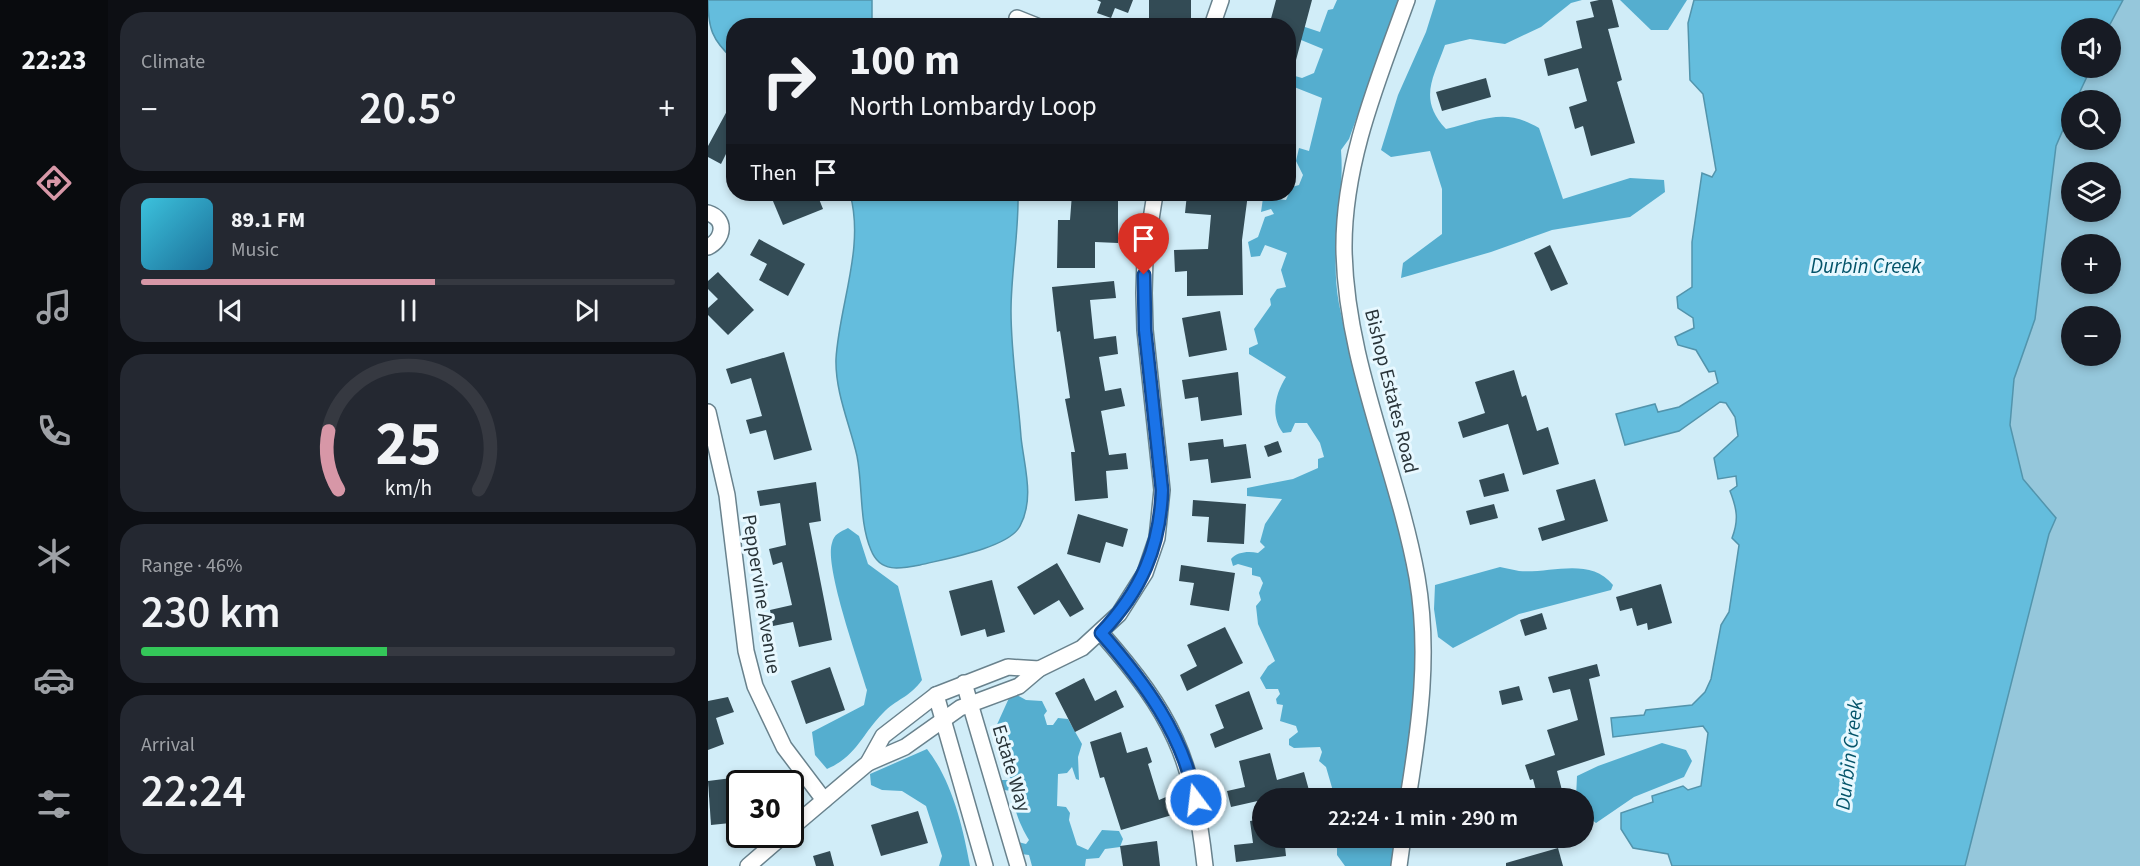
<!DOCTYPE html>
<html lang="en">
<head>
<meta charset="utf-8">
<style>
	body { margin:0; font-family:"Source Sans 3",sans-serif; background:#242831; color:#f1f3f6; height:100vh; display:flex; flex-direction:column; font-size:22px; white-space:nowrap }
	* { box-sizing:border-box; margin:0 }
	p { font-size:20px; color:#9ea1a6 }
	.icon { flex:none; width:33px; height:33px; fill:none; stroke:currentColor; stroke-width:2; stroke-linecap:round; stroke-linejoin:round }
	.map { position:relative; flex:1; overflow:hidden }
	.details { display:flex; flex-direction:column; gap:12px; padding:12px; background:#0d0f14; width:600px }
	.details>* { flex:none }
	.guide { position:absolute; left:18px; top:18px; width:570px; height:183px; border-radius:24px; box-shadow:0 3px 9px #0003; background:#171b24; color:#f1f3f6; overflow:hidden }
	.fabs { position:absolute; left:1353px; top:18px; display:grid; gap:12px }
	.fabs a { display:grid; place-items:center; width:60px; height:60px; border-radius:50%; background:#171b24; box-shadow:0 3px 9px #0003; font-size:30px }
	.speed { position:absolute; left:18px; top:770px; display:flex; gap:12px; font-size:30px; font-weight:700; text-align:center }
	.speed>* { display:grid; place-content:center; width:78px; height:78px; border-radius:50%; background:#171b24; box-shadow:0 3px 9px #0003; line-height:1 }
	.speed .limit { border:3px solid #111; border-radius:9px; background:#fff; color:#111 }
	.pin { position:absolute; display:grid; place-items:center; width:51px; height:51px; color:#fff; margin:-62px -26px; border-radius:50% 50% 50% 0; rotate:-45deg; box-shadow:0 0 6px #0007 }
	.pin .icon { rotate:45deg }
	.me { position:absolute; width:66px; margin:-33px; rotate:345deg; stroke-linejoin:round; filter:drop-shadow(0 0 4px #0008) }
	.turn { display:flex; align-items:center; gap:21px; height:126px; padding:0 24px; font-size:27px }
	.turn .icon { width:78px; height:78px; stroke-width:2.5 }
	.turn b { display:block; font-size:42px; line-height:51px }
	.then { display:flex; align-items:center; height:57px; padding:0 24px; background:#0003; gap:12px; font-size:22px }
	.big { font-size:45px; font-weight:600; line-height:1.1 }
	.details .card { flex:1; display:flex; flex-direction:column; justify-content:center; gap:9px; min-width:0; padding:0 21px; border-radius:24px; background:#242831 }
	.details .dial { align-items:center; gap:0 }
	.dial svg { height:156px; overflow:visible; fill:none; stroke:#363941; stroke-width:7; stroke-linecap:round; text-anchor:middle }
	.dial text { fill:#f1f3f6; stroke:none }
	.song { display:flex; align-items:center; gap:18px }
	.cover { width:72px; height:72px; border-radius:9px; background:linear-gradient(135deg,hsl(190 70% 55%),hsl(200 70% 35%)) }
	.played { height:6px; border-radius:3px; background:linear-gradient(90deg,#d797a7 55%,#363941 55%) }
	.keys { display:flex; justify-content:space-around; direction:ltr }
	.heat { display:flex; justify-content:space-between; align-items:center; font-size:33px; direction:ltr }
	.charge { height:9px; border-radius:4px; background:linear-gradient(90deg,#34c759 46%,#363941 0) }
	.trip { position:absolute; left:544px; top:788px; width:342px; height:60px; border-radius:30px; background:#171b24; box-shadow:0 3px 9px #0003; font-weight:600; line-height:60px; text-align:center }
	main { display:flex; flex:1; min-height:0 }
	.tab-bar { display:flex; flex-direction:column; width:108px; justify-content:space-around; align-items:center; background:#090b0e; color:#9ea1a6 }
	.tab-bar .icon { width:42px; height:42px }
	.tab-bar .active { color:#d797a7 }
	.tab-bar b { font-size:27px; color:#f1f3f6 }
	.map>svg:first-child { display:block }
	.green { fill:#95c7db; fill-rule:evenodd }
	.forest { fill:#55aecf }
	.water { fill:#64bddd; stroke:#5294ac; stroke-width:1.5 }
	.building { fill:#334b55 }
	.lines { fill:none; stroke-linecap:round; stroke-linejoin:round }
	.minor-casing { stroke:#69828d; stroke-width:18 }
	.minor { stroke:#fff; stroke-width:15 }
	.route-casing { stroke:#114b97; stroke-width:15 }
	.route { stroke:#1a73e8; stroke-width:10 }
	.labels { text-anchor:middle; stroke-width:6; stroke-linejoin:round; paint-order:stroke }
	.street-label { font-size:20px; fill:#293439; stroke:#e7f8ff }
	.water-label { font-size:21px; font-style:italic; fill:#04546a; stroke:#e7f8ff }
</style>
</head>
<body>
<main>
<nav class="tab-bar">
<b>22:23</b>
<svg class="icon active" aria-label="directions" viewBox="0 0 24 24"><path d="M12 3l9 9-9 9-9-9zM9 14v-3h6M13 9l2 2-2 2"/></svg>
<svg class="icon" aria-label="music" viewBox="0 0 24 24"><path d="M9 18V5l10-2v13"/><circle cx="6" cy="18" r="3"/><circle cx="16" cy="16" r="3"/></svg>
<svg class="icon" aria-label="phone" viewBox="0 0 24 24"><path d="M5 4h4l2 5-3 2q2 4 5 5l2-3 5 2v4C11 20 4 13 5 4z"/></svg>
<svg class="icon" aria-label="climate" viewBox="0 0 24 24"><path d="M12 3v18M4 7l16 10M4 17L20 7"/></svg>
<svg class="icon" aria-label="car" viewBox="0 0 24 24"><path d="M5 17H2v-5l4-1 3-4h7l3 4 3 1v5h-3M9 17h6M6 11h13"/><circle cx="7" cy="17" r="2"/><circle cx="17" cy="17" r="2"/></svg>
<svg class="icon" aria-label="filters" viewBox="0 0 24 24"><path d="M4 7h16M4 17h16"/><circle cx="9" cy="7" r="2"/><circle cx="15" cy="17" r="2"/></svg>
</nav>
<section class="details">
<div class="card"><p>Climate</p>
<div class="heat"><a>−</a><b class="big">20.5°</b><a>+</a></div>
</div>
<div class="card">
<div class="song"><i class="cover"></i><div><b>89.1 FM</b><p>Music</p></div></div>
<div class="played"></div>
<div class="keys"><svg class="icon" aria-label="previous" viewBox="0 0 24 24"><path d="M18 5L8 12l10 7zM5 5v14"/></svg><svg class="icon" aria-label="pause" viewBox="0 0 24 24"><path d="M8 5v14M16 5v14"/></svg><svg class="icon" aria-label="next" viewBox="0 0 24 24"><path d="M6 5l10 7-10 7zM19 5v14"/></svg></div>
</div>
<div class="card dial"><svg viewBox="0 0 100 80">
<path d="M14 69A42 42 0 1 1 86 69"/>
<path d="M14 69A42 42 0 0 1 9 39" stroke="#d797a7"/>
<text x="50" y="56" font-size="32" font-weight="700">25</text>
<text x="50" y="72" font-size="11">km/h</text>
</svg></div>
<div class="card"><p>Range · 46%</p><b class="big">230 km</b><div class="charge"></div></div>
<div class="card"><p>Arrival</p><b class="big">22:24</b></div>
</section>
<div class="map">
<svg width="1432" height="866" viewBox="0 0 1432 866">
	<rect width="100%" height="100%" fill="#d1edf8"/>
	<path class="green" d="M1415 0H1432V866H1257L1341 534 1348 518 1315 479 1302 425 1306 379 1327 319 1323 168 1363 104 1364 140H1402V100H1366L1383 68H1402V28H1400ZM1364 172H1402V212H1364ZM1364 244H1402V284H1364ZM1364 316H1402V356H1364Z"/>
	<g class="forest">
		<path d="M629 0H691L641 139 633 150C637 203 621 250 631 304 647 386 677 464 694 546 698 562 703 578 704 595 711 663 704 730 694 798H627L618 767 611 761 614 752 612 747 586 748 581 745V739L590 732 588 726 572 721 575 705 569 704 568 699 572 694 570 689H558L552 678 560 666 567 661 550 624 548 606 553 600 551 593 555 583 552 577 544 575V568L530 564 525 566 523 559C529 552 540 551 550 553L557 547 552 542 557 524 574 499 539 496V488L585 479 610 468V459L616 457 612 443 599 423H587L583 432 575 433C562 416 567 394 578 377L541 354V348L550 344 546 329 563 305 562 299 569 289 578 287 573 270 579 253 557 245 552 256 543 257 540 242 550 237 557 217 566 214 563 209 553 212 555 198 578 200 584 187 591 185 595 175 588 161 591 148 601 151 614 98 581 85 580 74 594 78 606 73 615 49 581 35 582 22 612 32 620 10 625 9Z"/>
		<path d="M728 0H874L863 3 833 27 797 44 762 39 737 45C725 79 710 99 738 129 776 120 796 107 831 128L855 199 922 178 956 180 957 192 922 217 844 230 783 252 693 278 695 263 734 234V189L722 151 683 157 673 150 690 95 718 32Z"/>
		<path d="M912 0H979L960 30H943Z"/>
		<path d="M140 528 151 536 160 564 190 586 214 680C201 698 188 699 175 713 154 734 149 756 119 769L107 755 104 732 156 705 159 690C151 663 116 566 124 543 126 534 132 532 140 528Z"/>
		<path d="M792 567C798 568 805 570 811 571 841 574 882 556 905 585L903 590 811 614 745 648 730 637 726 609 727 585Z"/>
		<path d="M307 694 318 700 334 701 339 711 336 715 339 725H345L350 718 360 719 374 744 370 757 371 780 368 779 364 767 359 773 350 774 349 806 358 807 362 813 361 820 369 845 380 850 394 830 411 831 415 839 412 847 397 849 391 858 378 859 377 866H324L321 855 313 854 310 842 318 844 321 840C313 827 304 807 305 791L295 790 292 780H304L293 766V754L289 749 292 742 287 729 301 698Z"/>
		<path d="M954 743 978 750 984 761 976 777 926 797 888 823 876 814V798H868L869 776 890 766Z"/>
		<path d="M219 749C244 781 255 827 262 866H231L234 856 218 806 194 791 174 790 163 785 162 774Z"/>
		<path d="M629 837H688L683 866H637L629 855Z"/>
	</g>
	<g class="water">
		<path d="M0 0H164V25L26 26 25 59C4 40 0 28 0 0Z"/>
		<path d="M986 0H1415L1400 28H1364V68H1383L1368 100H1364L1363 111 1348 146 1327 319 1306 379 1302 425 1315 479 1348 518 1341 534 1257 866H964L960 854 925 848 913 829V813L945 802 944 796 975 786 980 790 993 786 1000 733 995 726 905 737 903 718 936 715 938 710 984 705 997 692 1003 679 1013 625 1021 612 1031 545 1024 538C1031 520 1029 509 1022 491L1029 486 1028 476 1010 479 1006 458 1030 436 1027 417 1018 403 1012 402 971 431 917 445 908 414 947 404 950 412 971 407 1010 383 1007 371 1001 372 988 350 970 345 967 337 986 328 985 318 970 308 969 297 984 287V242L994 173 1004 177 1008 170 995 94 982 80 980 23Z"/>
		<path d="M142 194H310C311 232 303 272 303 311 303 354 310 395 313 437 316 466 327 498 312 526 301 548 236 559 212 565 192 569 172 573 163 550 151 522 155 486 149 456 142 425 127 392 128 359 131 306 157 247 142 194Z"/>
	</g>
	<g class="building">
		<path d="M389 0H425L420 13 407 8 403 18 389 13 393 2Z"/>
		<path d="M441 0H483V21L456 20V26H441Z"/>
		<path d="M568 0H604L584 75H580V26H561Z"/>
		<path d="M891 0H904L911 27 900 29 914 80 909 82 927 143 883 156 875 126 867 129 861 107 879 101 870 68 840 76 836 59 874 48 868 21 886 17 882 2Z"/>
		<path d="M778 78 783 97 734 111 728 92Z"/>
		<path d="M26 98V151L21 148 13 164 0 157V146Z"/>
		<path d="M62 194H109L115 209 75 225Z"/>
		<path d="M364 194H410V243L387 242V268H349L350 220H362Z"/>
		<path d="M479 194H540L534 240 535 295 479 296V271L467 272 466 250 500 249 503 215 477 213Z"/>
		<path d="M51 239 97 264 80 296 51 280 59 264 42 255Z"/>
		<path d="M842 245 860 284 843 291 826 253Z"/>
		<path d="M10 272 46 310 20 335 0 315V308L10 299 0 289V281Z"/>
		<path d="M406 281 408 298 382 300 386 339 408 336 410 354 391 357 397 391 413 388 417 406 393 411 401 455 418 453 420 469 398 471 400 498 367 501 363 452H367L357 399 362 398 352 331 349 332 344 287Z"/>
		<path d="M512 311 519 350 481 357 474 318Z"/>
		<path d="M76 352 104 450 66 460 58 430 42 434 38 420 54 416 43 378 23 384 18 369Z"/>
		<path d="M806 370 814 397 818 395 829 431 840 427 851 464 815 475 800 424 755 438 750 422 777 413 767 382Z"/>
		<path d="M530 372 534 415 493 421 490 397 477 399 474 380Z"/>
		<path d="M515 439 516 447 538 444 543 478 503 483 500 459 482 461 480 443Z"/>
		<path d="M570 441 574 452 560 457 556 446Z"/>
		<path d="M796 473 801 491 776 497 771 480Z"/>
		<path d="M887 479 900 521 834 541 830 528 857 520 848 490Z"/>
		<path d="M108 482 113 521 101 523 124 640 91 647 85 622 65 626 62 610 84 605 74 562 65 565 61 549 78 545 72 503 52 506 49 491Z"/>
		<path d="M485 500 538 504 536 544 499 542 501 517 484 516Z"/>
		<path d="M786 504 790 518 762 525 758 511Z"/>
		<path d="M370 514 420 529 415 547 398 542 392 563 359 554Z"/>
		<path d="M349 563 376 609 362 617 351 600 326 615 309 587Z"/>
		<path d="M473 565 527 573 521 611 482 605 486 583 471 581Z"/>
		<path d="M284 580 297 632 279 637 277 629 253 636 241 591Z"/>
		<path d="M953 584 964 623 940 630 939 623 929 626 924 608 912 611 908 597Z"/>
		<path d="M834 613 839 629 817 636 812 620Z"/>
		<path d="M517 627 535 663 479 691 472 675 489 666 479 645Z"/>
		<path d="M889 664 892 676 881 679 897 755 849 771 856 798H830L825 779 822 780 817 765 847 755 839 730 870 720 862 689 845 693 840 677Z"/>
		<path d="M122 667 137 710 98 724 83 681Z"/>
		<path d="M376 678 387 701 408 690 416 707 367 732 347 693Z"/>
		<path d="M811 686 815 700 794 705 791 691Z"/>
		<path d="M541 691 555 729 507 748 502 734 516 728 507 705Z"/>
		<path d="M20 697 26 712 8 718 16 744 0 750V701Z"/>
		<path d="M413 732 419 753 439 747 444 762 440 764 451 800 458 797 464 815 413 830 396 777 392 778 382 742Z"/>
		<path d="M562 753 569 780 596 772 602 794 581 798 580 794 523 807 519 791 537 787 531 761Z"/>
		<path d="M32 777V822L3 825 0 781Z"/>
		<path d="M210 811 220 843 173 856 163 825Z"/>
		<path d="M555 819V837H576L578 856 528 862 526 845 545 843 542 821Z"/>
		<path d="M449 841 452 866H415L412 846Z"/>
		<path d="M850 848 855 866H798V863Z"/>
		<path d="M122 851 126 866H108L105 856Z"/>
	</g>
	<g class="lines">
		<defs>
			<g id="minor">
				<path d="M699 0C670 80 635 163 636 250 638 363 689 467 709 577 722 652 712 724 700 798"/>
				<path d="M309 18 329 26"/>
				<path d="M504 26 513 0"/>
				<path d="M0 213C19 219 16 239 0 247"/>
				<path d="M0 412 19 495 38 651 47 686 76 747 116 800"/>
				<path d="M393 633C465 715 485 758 497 866"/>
				<path d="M256 683 310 866"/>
				<path d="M228 695 277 866"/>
				<path d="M160 763 197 747 252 708 311 686 331 669 374 648 411 614 437 573 449 538 454 490 437 330 436 293 437 257 447 194"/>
				<path d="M82 829 160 763 175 736 228 695 300 667 331 669"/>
				<path d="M40 866 77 834"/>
				<path d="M691 866 695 837"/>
			</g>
		</defs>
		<use href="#minor" class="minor-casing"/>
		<use href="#minor" class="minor"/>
	</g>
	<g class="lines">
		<defs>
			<path id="route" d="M436 275 437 330 454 490C452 548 433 591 393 633 437 683 474 733 488 800"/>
		</defs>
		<use href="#route" class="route-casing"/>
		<use href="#route" class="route"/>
	</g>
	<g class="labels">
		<g class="street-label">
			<text transform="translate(684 391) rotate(76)" y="7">Bishop Estates Road</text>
			<text transform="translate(54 594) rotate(81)" y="7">Peppervine Avenue</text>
			<text transform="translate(304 768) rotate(73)" y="7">Estate Way</text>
		</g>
		<g class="water-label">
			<text x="1158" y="273">Durbin Creek</text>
			<text transform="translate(1141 755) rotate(-83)" y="7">Durbin Creek</text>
		</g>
	</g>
</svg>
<div class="fabs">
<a><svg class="icon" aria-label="sound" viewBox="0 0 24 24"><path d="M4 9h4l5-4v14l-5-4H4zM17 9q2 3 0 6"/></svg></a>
<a><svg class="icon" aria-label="search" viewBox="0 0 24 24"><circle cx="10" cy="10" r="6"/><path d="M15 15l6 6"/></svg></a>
<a><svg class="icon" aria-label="layers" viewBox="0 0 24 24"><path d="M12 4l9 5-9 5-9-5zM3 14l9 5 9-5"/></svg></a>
<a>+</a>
<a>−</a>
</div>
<div class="speed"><div class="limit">30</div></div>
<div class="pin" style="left:436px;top:275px;background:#d93025"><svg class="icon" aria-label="arrive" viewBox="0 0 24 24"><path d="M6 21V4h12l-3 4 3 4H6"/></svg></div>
<svg class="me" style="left:488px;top:800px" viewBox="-20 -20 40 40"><circle r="17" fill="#1a73e8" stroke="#fff" stroke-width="3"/><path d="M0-11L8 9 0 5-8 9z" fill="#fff"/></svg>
<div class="trip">22:24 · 1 min · 290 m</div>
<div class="guide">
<div class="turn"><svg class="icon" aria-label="right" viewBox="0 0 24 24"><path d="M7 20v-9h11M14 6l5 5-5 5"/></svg><div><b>100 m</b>North Lombardy Loop</div></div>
<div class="then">Then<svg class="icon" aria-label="arrive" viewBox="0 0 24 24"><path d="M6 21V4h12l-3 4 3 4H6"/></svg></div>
</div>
</div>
</main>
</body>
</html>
